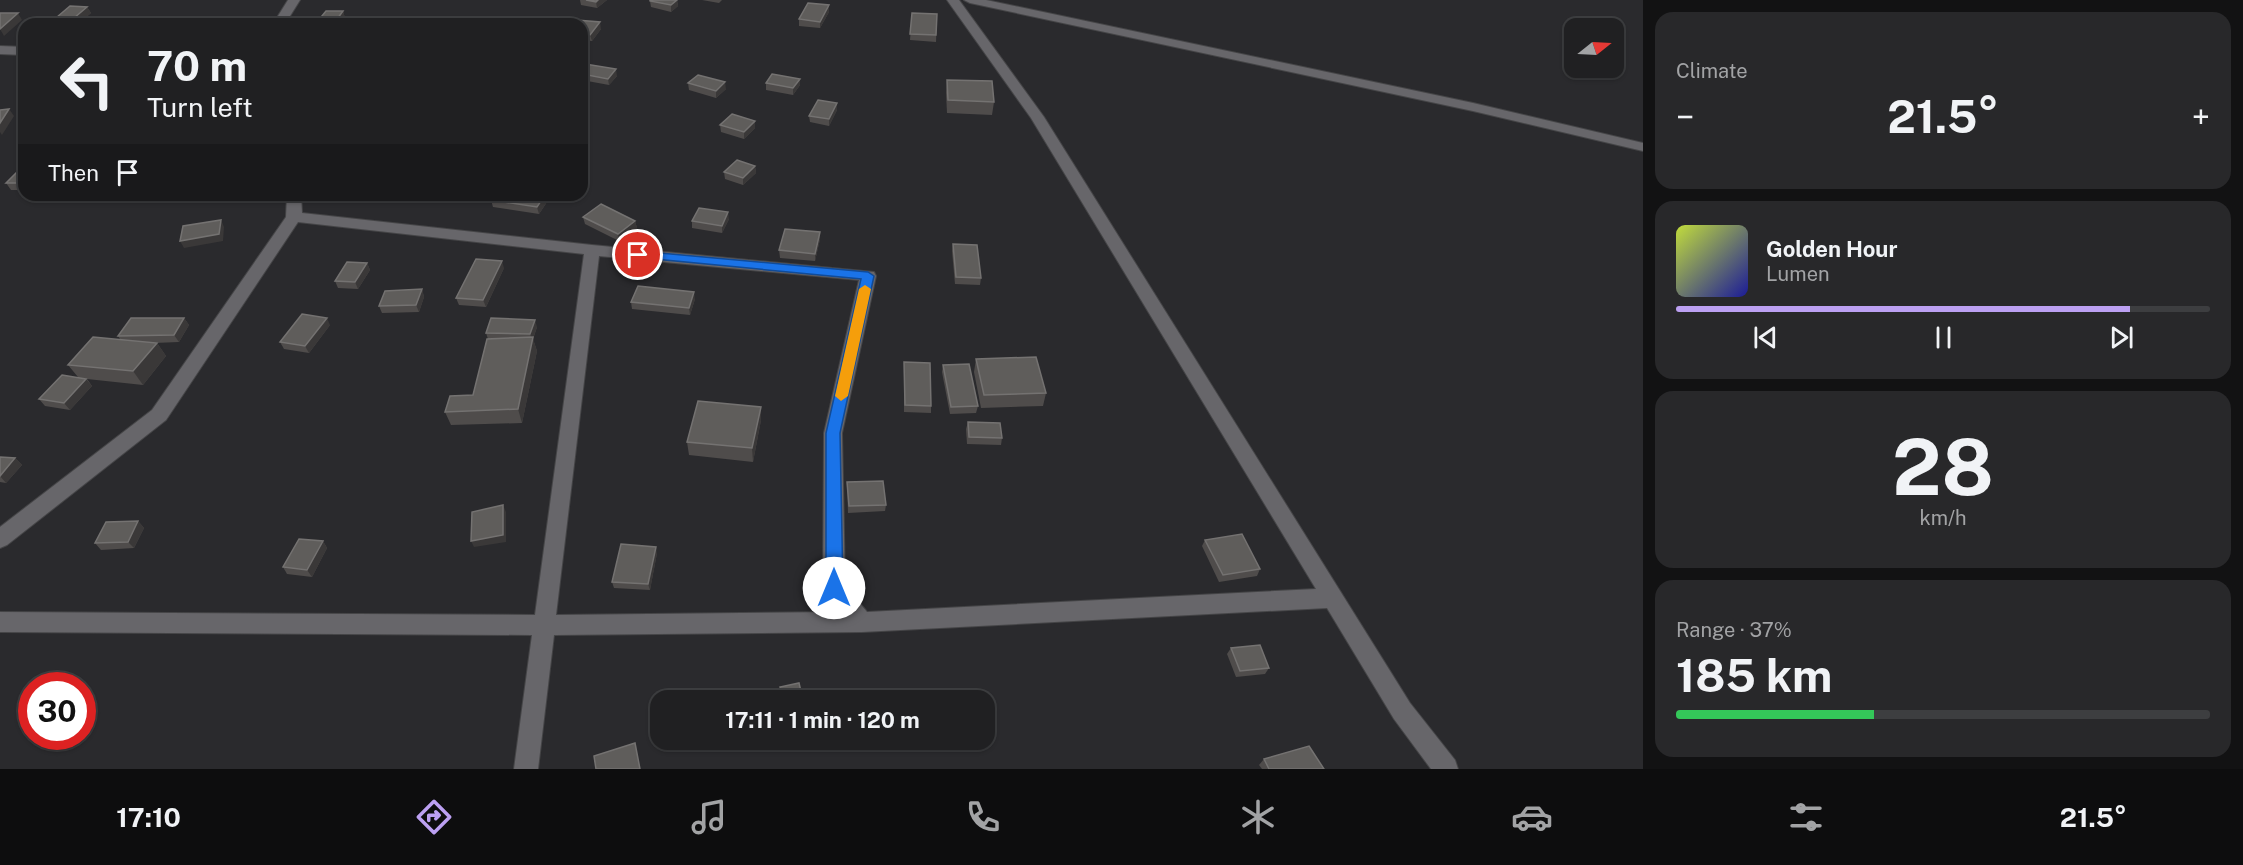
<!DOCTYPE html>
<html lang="en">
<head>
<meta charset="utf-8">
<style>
	body { margin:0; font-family:"Public Sans",sans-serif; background:#28282a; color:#f1f3f6; height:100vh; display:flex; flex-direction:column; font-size:22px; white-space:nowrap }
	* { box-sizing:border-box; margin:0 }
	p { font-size:20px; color:#a2a3a5 }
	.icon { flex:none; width:33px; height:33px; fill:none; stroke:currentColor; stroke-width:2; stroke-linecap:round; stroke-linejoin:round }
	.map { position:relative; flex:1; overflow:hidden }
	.details { display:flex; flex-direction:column; gap:12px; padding:12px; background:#121213; width:600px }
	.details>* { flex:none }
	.top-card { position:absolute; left:18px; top:18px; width:570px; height:183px; border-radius:18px; box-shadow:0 2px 4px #0004,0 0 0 2px #3d3e40; background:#202022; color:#f1f3f6; overflow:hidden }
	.needle { width:39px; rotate:72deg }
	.tools { position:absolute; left:1564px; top:18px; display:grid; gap:12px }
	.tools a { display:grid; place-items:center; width:60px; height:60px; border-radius:12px; background:#202022; box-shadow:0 2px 4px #0004,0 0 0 2px #3d3e40; font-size:30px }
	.speed { position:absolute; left:18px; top:672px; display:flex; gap:12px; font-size:30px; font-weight:700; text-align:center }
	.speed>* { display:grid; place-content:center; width:78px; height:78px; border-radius:50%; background:#202022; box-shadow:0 2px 4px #0004,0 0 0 2px #3d3e40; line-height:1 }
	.speed .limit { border:9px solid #d22; background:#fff; color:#111 }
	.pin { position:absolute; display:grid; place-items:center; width:51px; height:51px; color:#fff; margin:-26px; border:3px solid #fff; border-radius:50%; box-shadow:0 2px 6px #0007 }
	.me { position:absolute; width:66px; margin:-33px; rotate:0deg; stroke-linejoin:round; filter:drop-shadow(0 0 4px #0008) }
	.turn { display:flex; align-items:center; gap:21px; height:126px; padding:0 30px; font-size:27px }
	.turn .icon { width:78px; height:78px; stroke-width:2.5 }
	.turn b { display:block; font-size:42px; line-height:51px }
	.then { display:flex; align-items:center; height:57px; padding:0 30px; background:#0003; gap:12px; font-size:22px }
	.big { font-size:45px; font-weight:700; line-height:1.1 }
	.details .tile { flex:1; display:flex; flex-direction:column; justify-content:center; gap:9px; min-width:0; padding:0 21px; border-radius:18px; background:#28282a }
	.details .dial { align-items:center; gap:0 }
	.dial b { font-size:78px; line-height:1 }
	.song { display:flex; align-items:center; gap:18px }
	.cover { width:72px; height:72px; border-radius:9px; background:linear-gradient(135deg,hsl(70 70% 55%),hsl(240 70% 35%)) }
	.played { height:6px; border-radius:3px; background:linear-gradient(90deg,#bca0f2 85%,#3d3e40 85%) }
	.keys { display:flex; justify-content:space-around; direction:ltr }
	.heat { display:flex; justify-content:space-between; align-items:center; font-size:33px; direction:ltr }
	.charge { height:9px; border-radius:4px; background:linear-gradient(90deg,#34c759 37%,#3d3e40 0) }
	.trip { position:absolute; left:650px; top:690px; width:345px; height:60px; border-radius:18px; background:#202022; box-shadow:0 2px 4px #0004,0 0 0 2px #3d3e40; font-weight:700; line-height:60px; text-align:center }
	.menu { display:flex; height:96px; justify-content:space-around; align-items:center; background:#0d0d0e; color:#a2a3a5 }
	.menu .icon { width:42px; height:42px }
	.menu .current { color:#bca0f2 }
	.menu b { font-size:27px; color:#f1f3f6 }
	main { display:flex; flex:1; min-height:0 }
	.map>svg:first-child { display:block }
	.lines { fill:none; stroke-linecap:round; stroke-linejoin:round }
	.street-casing { stroke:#454547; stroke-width:2 }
	.street { fill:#67666a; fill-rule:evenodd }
	.wall { fill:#4f4c4b }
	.shaded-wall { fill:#3a3838 }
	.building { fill:#5f5d5b; stroke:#747271; stroke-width:1.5 }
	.route { fill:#1a73e8; stroke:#114b97; stroke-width:1.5 }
	.slow { fill:#f59e0b }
</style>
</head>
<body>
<main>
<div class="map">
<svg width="1643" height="769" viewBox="0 0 1643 769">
	<rect width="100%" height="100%" fill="#2a2a2d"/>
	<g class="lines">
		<defs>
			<g id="street">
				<path d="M288 0H300L285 24H273Z"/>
				<path d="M947 0H959L1044 117 1410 703 1455 760 1458 769H1431L1394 719 1327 608 862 632 554 635 538 769H514L532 635 0 632V612L535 615 584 254 298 222 166 420 7 545 0 548V527L152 410 286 217 287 195H301L302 213 592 245 874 272 876 276 842 433 845 585 867 612 1316 589 1031 118ZM599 256 859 280 824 433 823 588 841 612 556 615Z"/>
				<path d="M964 0H986L1473 103 1643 143V151L1473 111 970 3Z"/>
				<path d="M0 46 24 47V55L0 54Z"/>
			</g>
		</defs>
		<use href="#street" class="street-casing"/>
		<use href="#street" class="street"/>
	</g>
	<g class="wall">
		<path d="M580 0H607L597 8 581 5Z"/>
		<path d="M677 0 678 6 671 12 651 7 650 1Z"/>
		<path d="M702 0H722L719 3Z"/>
		<path d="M87 7 91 13 78 24 61 23 57 17Z"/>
		<path d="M343 11 345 18 341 24H318L317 22Z"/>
		<path d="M829 12 820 28 799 26V19Z"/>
		<path d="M912 13 937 14 936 42 910 40Z"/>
		<path d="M582 24 601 29 592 41 582 40Z"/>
		<path d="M582 67 617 76 609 85 582 80Z"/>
		<path d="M800 79V85L793 95 766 90V83Z"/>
		<path d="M947 80 994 102 992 115 947 113 946 93Z"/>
		<path d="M688 83 726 89 716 98 689 90Z"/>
		<path d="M837 103V110L829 126 810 122 809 116Z"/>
		<path d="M720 125 755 128 744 139 721 132Z"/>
		<path d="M755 166 756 173 743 185 725 179 724 172Z"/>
		<path d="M24 170V190H11L6 183Z"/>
		<path d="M545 195 547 202 539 214 493 207 491 200Z"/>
		<path d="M562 195H578L576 198Z"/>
		<path d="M583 217 635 221 637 228 619 241 585 224Z"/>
		<path d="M729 219 722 233 692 228V221Z"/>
		<path d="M820 239 815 261 780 258 779 250Z"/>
		<path d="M953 244 981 278 980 285 955 284 952 251Z"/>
		<path d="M367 263 370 270 358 289 338 288 335 281Z"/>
		<path d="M504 268 486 307 459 305 456 298Z"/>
		<path d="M422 289 424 297 419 312 382 313 379 306Z"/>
		<path d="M695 299 690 315 632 309 631 302Z"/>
		<path d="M184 318 189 325 179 342 154 343H157L166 356 143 385 87 379 92 386 70 410 45 406 39 399 78 377 68 365 120 339 118 336Z"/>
		<path d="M330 325 309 353 284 349 280 342Z"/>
		<path d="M537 327 533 339 537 351 522 423 451 425 445 412 473 395 488 339 486 333Z"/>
		<path d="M976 359 1046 393 1043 406 981 408 974 372Z"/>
		<path d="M904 362 931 406V413L904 412Z"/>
		<path d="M943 365 978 406 976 413 950 414 942 372Z"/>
		<path d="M761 420 753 462 689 455 687 442Z"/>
		<path d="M968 422 1002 438 1001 445 967 444 966 429Z"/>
		<path d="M0 457 15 458 22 465 6 483 0 482Z"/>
		<path d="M847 482 886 505 885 511 848 513Z"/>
		<path d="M138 521 144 528 134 548 101 550 95 543Z"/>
		<path d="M1205 540 1260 569 1257 576 1219 582 1202 546Z"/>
		<path d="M323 541 327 548 312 577 287 574 283 567Z"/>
		<path d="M657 553 650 590 614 588 612 582Z"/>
		<path d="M1231 648 1269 668 1265 674 1236 677 1227 654Z"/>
		<path d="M1264 759 1324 769H1262L1259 765Z"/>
	</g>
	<g class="shaded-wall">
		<path d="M598 0H607L597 8 596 2Z"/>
		<path d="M677 0 678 6 671 12V5Z"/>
		<path d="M829 5V12L820 28V22Z"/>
		<path d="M87 7 91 13 78 24 74 18Z"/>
		<path d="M343 11 345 18 341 24H335V22Z"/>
		<path d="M18 13 22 20 4 36 0 29Z"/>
		<path d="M600 22 601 29 592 41 590 35Z"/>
		<path d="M616 69 617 76 609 85 608 79Z"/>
		<path d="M800 79V85L793 95V88Z"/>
		<path d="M725 82 726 89 716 98V91Z"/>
		<path d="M837 103V110L829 126V119Z"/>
		<path d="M9 109 14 116 2 135 0 132V123Z"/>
		<path d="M755 121V128L744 139V132Z"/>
		<path d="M583 146 586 159 582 164V147Z"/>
		<path d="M755 166 756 173 743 185V178Z"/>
		<path d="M586 169 589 182 582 190V174Z"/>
		<path d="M545 195 547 202 539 214 537 207Z"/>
		<path d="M728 212 729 219 722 233V226Z"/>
		<path d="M221 220 224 227 223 241 184 248 180 241Z"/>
		<path d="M635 221 637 228 619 241 618 234Z"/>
		<path d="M820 232V239L815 261V254Z"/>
		<path d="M502 261 504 268 486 307 483 300Z"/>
		<path d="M367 263 370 270 358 289 355 282Z"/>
		<path d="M422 289 424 297 419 312 416 305Z"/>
		<path d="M694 292 695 299 690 315 689 308Z"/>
		<path d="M184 318 189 325 179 342 174 335Z"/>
		<path d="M327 318 330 325 309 353 305 346Z"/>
		<path d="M535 320 537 327 533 339 537 351 522 423 518 409 532 340 530 334Z"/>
		<path d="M157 343 166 356 143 385 133 371Z"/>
		<path d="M86 379 92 386 70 410 64 403Z"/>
		<path d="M761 407V420L753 462 752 448Z"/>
		<path d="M15 458 22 465 6 483 0 476Z"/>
		<path d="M503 505 506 512V542L474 547 471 541Z"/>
		<path d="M138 521 144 528 134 548 128 542Z"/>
		<path d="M323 541 327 548 312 577 307 570Z"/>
		<path d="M656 547 657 553 650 590 648 584Z"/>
	</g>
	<g class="building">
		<path d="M586 0H598L596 2Z"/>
		<path d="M650 0H677L671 5 650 1Z"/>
		<path d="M808 3 829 5 820 22 799 19Z"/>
		<path d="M70 6 87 7 74 18 57 17Z"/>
		<path d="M326 11H343L335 22H317Z"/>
		<path d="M0 13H18L0 29Z"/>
		<path d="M912 13 937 14 936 35 910 34Z"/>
		<path d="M576 20 600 22 590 35 582 34V24H572Z"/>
		<path d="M213 21 211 24H178L179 22Z"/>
		<path d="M585 64 616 69 608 79 582 74V67Z"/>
		<path d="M772 74 800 79 793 88 766 83Z"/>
		<path d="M698 75 725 82 716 91 688 83Z"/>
		<path d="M947 80 992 81 994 102 948 100Z"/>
		<path d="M818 100 837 103 829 119 809 116Z"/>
		<path d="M9 109 0 123V110Z"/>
		<path d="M732 114 755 121 744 132 720 125Z"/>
		<path d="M737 160 755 166 743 178 724 172Z"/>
		<path d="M582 168 586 169 582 174Z"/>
		<path d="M19 170H24V183H6Z"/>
		<path d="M495 195H545L537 207 491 200Z"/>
		<path d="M601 204 635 221 618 234 583 217Z"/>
		<path d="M699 208 728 212 722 226 692 221Z"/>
		<path d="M221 220 219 234 180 241 183 226Z"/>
		<path d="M785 229 820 232 815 254 779 250Z"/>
		<path d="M953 244 977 245 981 278 956 277Z"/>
		<path d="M476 259 502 261 483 300 456 298Z"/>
		<path d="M347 262 367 263 355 282 335 281Z"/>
		<path d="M638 286 694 292 689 308 631 302Z"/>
		<path d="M422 289 416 305 379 306 385 291Z"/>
		<path d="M302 314 327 318 305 346 280 342Z"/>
		<path d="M131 318H184L174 335 118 336Z"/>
		<path d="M491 318 535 320 530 334 486 333Z"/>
		<path d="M93 337 157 343 133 371 68 365Z"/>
		<path d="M533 337 518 409 445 412 450 396 473 395 487 339Z"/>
		<path d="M1036 357 1046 393 984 395 976 359Z"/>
		<path d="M904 362 930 363 931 406 905 405Z"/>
		<path d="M969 364 978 406 951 407 943 365Z"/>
		<path d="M62 375 86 379 64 403 39 399Z"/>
		<path d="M698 401 761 407 752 448 687 442Z"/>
		<path d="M968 422 1000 423 1002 438 969 437Z"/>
		<path d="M0 457 15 458 0 476Z"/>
		<path d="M883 481 886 505 849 506 847 482Z"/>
		<path d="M503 505V535L471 541 472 512Z"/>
		<path d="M138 521 128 542 95 543 106 522Z"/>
		<path d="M1242 534 1260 569 1223 575 1205 540Z"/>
		<path d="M299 539 323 541 307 570 283 567Z"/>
		<path d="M621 544 656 547 648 584 612 582Z"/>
		<path d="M1260 645 1269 668 1240 671 1231 648Z"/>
		<path d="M799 683 803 700H784L780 687Z"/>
		<path d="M635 743 640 769H596L594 756Z"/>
		<path d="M1309 746 1324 769H1269L1264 759Z"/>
	</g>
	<path class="route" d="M638 251 868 272 874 276 840 433 843 588 840 593 834 595 829 593 826 588V433L861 279 634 257V252Z"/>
	<path class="slow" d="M865 285 871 289 848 396 841 401 835 396 859 289Z"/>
</svg>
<div class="tools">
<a><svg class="needle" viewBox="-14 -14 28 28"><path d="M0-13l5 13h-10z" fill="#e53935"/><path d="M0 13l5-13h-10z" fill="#a2a3a5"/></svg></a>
</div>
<div class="speed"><div class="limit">30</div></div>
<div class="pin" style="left:638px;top:255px;background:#d93025"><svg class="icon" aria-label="arrive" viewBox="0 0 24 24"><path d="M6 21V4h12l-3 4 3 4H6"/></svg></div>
<svg class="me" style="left:834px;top:588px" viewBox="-20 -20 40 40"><circle r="19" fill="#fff"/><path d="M0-13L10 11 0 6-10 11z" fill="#1a73e8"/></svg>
<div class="trip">17:11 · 1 min · 120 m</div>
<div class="top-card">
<div class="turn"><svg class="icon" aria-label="left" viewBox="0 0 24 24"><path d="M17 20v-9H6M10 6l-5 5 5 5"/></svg><div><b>70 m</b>Turn left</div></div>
<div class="then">Then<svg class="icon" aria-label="arrive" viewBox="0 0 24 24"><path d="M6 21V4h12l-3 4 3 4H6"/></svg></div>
</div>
</div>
<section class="details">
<div class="tile"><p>Climate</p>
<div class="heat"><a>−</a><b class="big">21.5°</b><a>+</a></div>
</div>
<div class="tile">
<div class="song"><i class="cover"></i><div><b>Golden Hour</b><p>Lumen</p></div></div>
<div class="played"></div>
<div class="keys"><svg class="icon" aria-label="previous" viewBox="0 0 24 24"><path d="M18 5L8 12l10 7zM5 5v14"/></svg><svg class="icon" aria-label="pause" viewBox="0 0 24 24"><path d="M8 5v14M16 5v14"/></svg><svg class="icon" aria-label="next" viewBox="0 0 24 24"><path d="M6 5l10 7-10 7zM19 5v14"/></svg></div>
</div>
<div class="tile dial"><b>28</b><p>km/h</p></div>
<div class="tile"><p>Range · 37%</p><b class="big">185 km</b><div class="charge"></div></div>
</section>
</main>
<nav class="menu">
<b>17:10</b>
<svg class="icon current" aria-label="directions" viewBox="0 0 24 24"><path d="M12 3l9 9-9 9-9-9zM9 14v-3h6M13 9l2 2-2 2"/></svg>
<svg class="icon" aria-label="music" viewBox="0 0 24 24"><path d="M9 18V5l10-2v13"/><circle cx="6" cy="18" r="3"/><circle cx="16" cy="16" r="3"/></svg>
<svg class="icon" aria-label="phone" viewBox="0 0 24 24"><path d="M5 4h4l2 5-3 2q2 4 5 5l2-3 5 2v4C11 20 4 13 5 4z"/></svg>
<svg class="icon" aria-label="climate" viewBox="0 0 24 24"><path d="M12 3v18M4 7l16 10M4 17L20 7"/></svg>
<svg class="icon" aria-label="car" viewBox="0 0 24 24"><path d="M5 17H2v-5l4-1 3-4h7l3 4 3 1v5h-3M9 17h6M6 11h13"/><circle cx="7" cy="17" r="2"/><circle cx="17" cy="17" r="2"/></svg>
<svg class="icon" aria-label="filters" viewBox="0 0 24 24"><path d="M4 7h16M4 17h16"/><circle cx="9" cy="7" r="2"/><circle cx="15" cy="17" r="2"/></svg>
<b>21.5°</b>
</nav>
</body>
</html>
